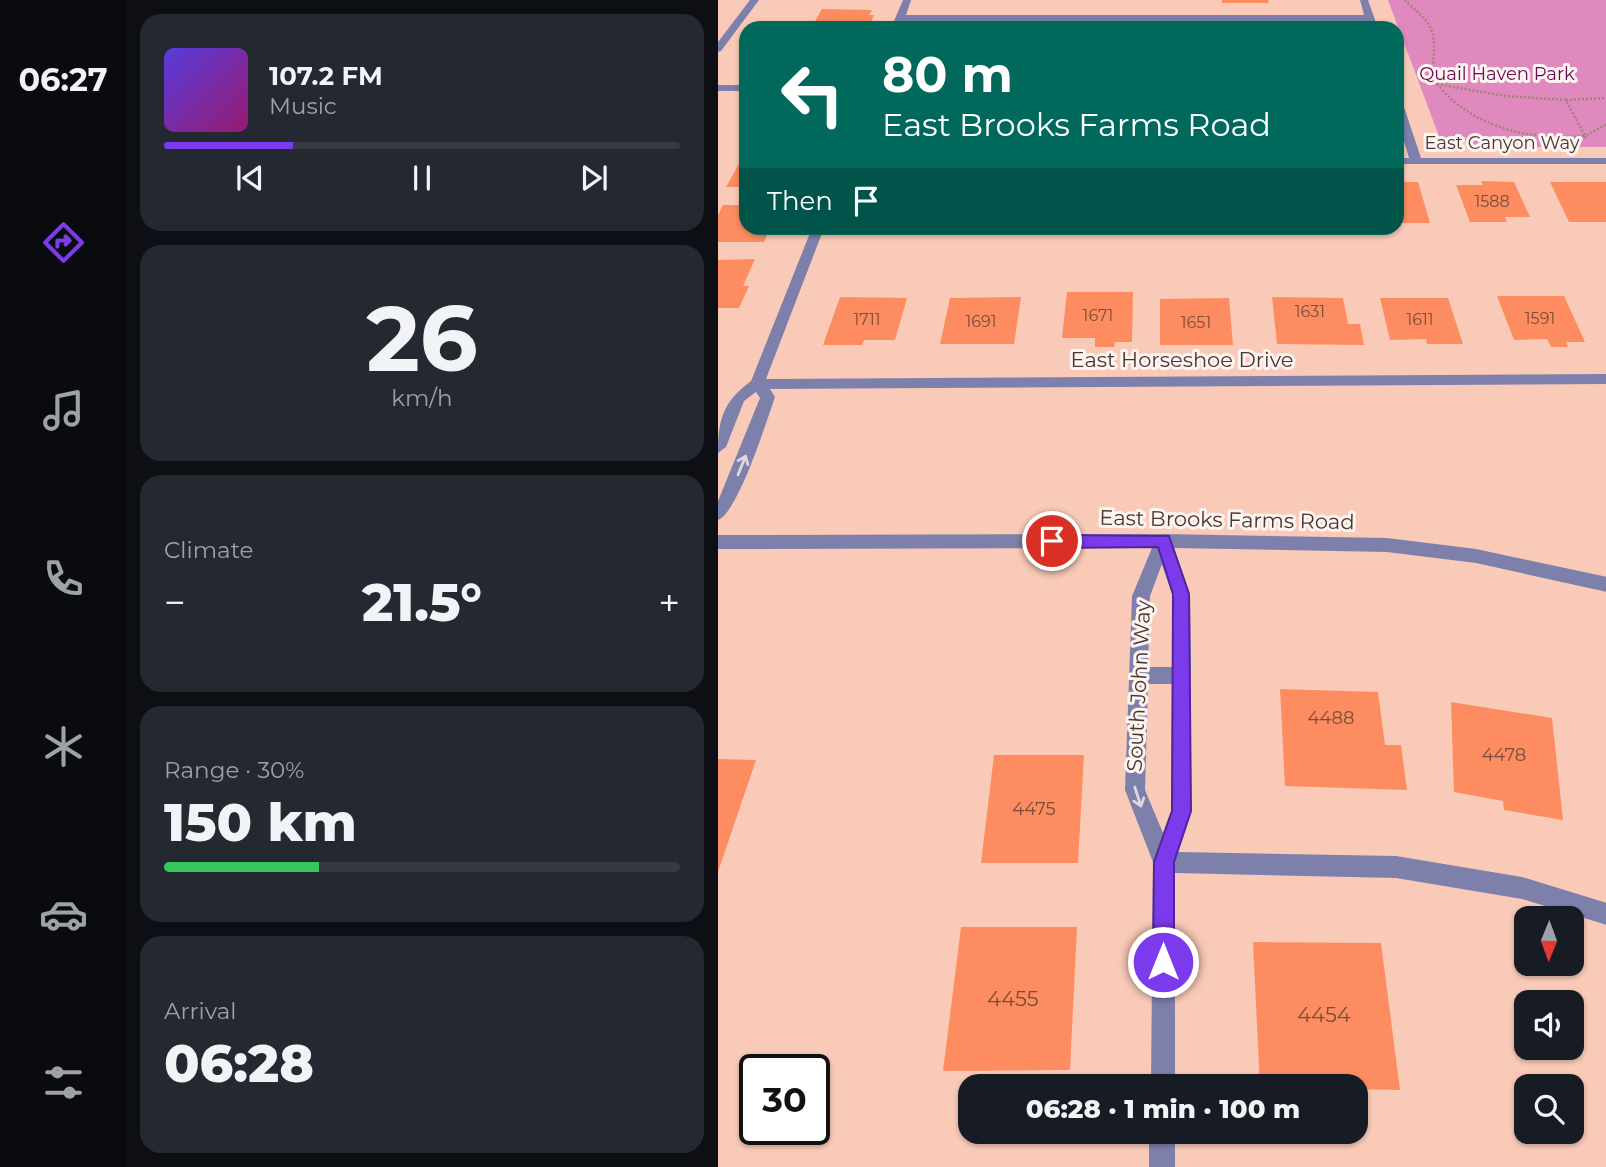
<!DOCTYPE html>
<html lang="en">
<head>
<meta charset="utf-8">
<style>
	body { margin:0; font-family:Montserrat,sans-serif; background:#242831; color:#f1f3f6; height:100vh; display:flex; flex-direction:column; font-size:26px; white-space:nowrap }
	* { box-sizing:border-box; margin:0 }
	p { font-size:23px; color:#9ea1a6 }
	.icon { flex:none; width:38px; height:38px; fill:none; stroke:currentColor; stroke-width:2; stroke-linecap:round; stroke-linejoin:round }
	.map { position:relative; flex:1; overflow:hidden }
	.details { display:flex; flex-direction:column; gap:14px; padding:14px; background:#0d0f14; width:592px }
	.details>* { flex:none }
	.hud { position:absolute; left:21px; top:21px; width:665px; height:214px; border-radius:21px; box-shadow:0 2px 5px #0004; background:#00695c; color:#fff; overflow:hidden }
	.needle { width:46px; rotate:181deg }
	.buttons { position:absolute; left:796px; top:906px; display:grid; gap:14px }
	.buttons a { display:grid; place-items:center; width:70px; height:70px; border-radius:14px; background:#171b24; box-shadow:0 2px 5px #0004; font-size:35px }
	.speed { position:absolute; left:21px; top:1054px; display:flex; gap:14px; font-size:35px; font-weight:700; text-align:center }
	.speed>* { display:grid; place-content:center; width:91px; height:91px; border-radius:50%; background:#171b24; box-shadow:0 2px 5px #0004; line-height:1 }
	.speed .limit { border:4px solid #111; border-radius:10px; background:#fff; color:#111 }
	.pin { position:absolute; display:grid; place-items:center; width:60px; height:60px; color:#fff; margin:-30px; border:4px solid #fff; border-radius:50%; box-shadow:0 2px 7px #0007 }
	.me { position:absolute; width:77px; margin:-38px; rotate:0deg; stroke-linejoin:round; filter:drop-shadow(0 0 5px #0008) }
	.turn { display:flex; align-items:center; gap:24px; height:147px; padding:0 28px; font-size:32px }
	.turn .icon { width:91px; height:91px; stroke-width:2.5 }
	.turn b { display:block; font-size:49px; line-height:60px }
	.then { display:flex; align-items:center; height:66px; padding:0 28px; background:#0003; gap:14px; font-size:26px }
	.big { font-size:52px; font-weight:800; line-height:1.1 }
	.details .widget { flex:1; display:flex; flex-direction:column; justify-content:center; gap:10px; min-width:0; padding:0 24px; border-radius:21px; background:#242831 }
	.details .dial { align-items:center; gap:0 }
	.dial b { font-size:91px; line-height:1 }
	.song { display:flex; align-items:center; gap:21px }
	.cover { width:84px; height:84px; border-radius:10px; background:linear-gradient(135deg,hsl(250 70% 55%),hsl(320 70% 35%)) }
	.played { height:7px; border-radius:4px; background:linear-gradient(90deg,#7c3aed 25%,#363941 25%) }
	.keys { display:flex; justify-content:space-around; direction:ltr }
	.heat { display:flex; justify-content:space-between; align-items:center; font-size:38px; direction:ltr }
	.charge { height:10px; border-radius:5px; background:linear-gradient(90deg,#34c759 30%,#363941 0) }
	.trip { position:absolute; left:240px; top:1074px; width:410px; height:70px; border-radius:21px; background:#171b24; box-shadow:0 2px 5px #0004; font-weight:800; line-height:70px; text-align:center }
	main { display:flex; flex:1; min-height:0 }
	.menu { display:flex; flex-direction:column; width:126px; justify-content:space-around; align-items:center; background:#090b0e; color:#9ea1a6 }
	.menu .icon { width:49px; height:49px }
	.menu .current { color:#7c3aed }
	.menu b { font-size:32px; color:#f1f3f6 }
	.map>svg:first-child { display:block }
	.green { fill:#df89bf }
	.building { fill:#fd8d60 }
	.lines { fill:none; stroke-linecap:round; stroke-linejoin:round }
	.path { stroke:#a48376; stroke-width:2.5; stroke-dasharray:2 2; stroke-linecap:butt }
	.minor { fill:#7e80ac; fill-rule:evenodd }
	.oneway { stroke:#ded7e0 }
	.route { fill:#7c3aed; stroke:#51269a; stroke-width:2 }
	.labels { text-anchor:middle; stroke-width:6; stroke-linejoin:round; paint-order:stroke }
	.far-number-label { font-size:16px; fill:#774d3c }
	.far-park-label { font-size:18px; fill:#6a0c51; stroke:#fef4f1 }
	.far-street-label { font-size:18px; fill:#4a3830; stroke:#fef4f1 }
	.number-label { font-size:18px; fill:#774d3c }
	.street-label { font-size:21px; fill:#4a3830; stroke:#fef4f1 }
	.near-number-label { font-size:21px; fill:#774d3c }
</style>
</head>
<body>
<main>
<nav class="menu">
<b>06:27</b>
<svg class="icon current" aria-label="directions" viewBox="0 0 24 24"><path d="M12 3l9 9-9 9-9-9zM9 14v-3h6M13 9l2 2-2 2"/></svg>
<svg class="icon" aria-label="music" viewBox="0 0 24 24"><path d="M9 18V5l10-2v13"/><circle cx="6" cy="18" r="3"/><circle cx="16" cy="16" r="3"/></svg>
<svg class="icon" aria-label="phone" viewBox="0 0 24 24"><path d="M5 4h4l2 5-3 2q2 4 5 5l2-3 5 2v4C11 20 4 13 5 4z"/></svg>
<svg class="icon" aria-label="climate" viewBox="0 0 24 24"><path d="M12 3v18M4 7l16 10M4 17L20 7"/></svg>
<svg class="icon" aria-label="car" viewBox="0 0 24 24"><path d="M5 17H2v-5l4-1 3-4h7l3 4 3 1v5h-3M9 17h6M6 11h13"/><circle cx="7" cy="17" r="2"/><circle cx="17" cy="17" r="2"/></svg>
<svg class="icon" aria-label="filters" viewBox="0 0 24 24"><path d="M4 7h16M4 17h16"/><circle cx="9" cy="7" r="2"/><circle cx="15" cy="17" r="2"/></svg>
</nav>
<section class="details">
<div class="widget">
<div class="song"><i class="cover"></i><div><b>107.2 FM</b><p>Music</p></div></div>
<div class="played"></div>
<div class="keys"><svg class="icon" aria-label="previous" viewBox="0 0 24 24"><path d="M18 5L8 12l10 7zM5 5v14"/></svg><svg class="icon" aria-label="pause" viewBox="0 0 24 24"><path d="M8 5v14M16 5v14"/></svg><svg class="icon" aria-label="next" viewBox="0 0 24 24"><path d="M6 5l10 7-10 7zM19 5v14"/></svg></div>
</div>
<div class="widget dial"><b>26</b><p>km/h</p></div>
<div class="widget"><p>Climate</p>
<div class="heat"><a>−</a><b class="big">21.5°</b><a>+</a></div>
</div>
<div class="widget"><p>Range · 30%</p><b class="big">150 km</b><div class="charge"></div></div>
<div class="widget"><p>Arrival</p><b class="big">06:28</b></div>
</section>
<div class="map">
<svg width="889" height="1167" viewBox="0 0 889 1167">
	<rect width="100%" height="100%" fill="#f9cab7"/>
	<path class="green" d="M670 0H888V147H749L746 139H722Z"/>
	<g class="building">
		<path d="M504 0H550L551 3H504Z"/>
		<path d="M104 9 154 10 151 15H156L153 22 147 21 144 28H93Z"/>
		<path d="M28 151V187H8Z"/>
		<path d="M763 181 796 182 812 217H787L789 222H752L738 185H765Z"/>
		<path d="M679 182H700L712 223H679Z"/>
		<path d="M832 182H889V222H851Z"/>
		<path d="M5 205H28V228H52L46 242H0V215Z"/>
		<path d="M37 259 25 286H31L21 308H0V260Z"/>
		<path d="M349 292H415L414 342H397L396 347H377V338H344Z"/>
		<path d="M779 296H846L867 342H848L850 347H833L829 339 796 340Z"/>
		<path d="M122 297 189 298 177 340H146L144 345H105Z"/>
		<path d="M303 297 296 344H222L232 298Z"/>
		<path d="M554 297 625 298 630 324H642L646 345 559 344Z"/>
		<path d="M511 298 515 345H442V299Z"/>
		<path d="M662 298H730L745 344H709L708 339 672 340Z"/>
		<path d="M562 689 660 692 667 745H683L689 790 567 786Z"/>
		<path d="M733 702 834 718 845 820 786 810 785 801 736 792Z"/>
		<path d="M276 755H366L360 863H263Z"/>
		<path d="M0 759 38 760 0 872Z"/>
		<path d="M243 927H359L352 1070 225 1071Z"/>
		<path d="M535 942 663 943 682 1090 542 1087Z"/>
	</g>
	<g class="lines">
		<g class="path">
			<path d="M687 0C695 9 708 17 713 29 721 47 710 66 719 84"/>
			<path d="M719 84 787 96 848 100 867 136C811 140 756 129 719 84Z"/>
			<path d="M848 100 889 98"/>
			<path d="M868 138 867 136 889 124"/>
		</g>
		<g class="minor">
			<path d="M32 0H41L3 51 0 52V42Z"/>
			<path d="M185 0H193L188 15H646L642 0H650L660 28H650L648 21H185L183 28H173Z"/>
			<rect x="0" y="85" width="28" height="6"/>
			<path d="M679 98 684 101 703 158H889V164H679V158H691L679 118Z"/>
			<path d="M94 228H106L48 379 889 374V384L52 389 57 397C49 420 20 513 0 520V501L42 398 38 392 26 401 8 447 0 453C0 419 5 402 33 381Z"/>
			<path d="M445 534 669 538 758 549 889 577V592L758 563 669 552 456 548 472 594 473 675V811L460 852 678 856 804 877 889 903V925L804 899 678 878 457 873V1087H433L435 862 407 790 414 596 434 548 0 549V535ZM444 564 454 594V667H430L432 596ZM430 684H454L453 811 445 833 427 790Z"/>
			<rect x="431" y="1132" width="26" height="35"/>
		</g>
	</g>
	<defs><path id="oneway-shaft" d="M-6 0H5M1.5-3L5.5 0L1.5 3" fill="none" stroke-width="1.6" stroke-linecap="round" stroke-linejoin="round" transform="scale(1.75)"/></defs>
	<g class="oneway">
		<use href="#oneway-shaft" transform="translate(24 465) rotate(-68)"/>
		<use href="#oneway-shaft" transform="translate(420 797) rotate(72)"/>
	</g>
	<path class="route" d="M334 535 451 536 471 594 473 811 456 862V962L453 970 445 973 438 970 435 962 436 862 454 811 455 594 440 547 334 548 326 541Z"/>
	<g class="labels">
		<g class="far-number-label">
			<text x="774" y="207">1588</text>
			<text x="592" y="317">1631</text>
			<text x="380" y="321">1671</text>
			<text x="822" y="324">1591</text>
			<text x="149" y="325">1711</text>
			<text x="702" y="325">1611</text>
			<text x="263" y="327">1691</text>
			<text x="478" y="328">1651</text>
		</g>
		<g class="far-park-label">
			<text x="779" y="80">Quail Haven Park</text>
		</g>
		<g class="far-street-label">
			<text x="784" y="149">East Canyon Way</text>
		</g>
		<g class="number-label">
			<text x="613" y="724">4488</text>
			<text x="786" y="761">4478</text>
			<text x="316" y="815">4475</text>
		</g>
		<g class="street-label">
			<text x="464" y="367">East Horseshoe Drive</text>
			<text transform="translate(509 520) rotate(1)" y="7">East Brooks Farms Road</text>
			<text transform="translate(421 686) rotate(-87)" y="7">South John Way</text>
		</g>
		<g class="near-number-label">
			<text x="295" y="1006">4455</text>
			<text x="606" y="1022">4454</text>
		</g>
	</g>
</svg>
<div class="buttons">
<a><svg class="needle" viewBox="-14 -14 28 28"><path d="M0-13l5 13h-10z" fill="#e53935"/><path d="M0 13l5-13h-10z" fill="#9ea1a6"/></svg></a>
<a><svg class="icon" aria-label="sound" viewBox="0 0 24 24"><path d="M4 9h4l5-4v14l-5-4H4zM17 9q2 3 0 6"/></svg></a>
<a><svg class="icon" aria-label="search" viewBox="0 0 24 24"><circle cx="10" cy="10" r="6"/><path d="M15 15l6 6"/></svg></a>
</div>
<div class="speed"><div class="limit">30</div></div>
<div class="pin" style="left:334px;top:541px;background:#d93025"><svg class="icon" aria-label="arrive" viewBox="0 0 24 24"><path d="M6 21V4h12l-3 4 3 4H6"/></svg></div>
<svg class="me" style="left:445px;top:962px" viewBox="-20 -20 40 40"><circle r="17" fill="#7c3aed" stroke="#fff" stroke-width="3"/><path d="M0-11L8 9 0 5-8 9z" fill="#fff"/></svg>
<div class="trip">06:28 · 1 min · 100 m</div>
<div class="hud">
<div class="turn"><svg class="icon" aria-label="left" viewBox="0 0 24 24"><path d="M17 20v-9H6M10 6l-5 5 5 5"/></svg><div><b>80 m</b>East Brooks Farms Road</div></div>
<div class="then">Then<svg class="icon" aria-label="arrive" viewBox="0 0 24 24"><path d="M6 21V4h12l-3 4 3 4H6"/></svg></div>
</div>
</div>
</main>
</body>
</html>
